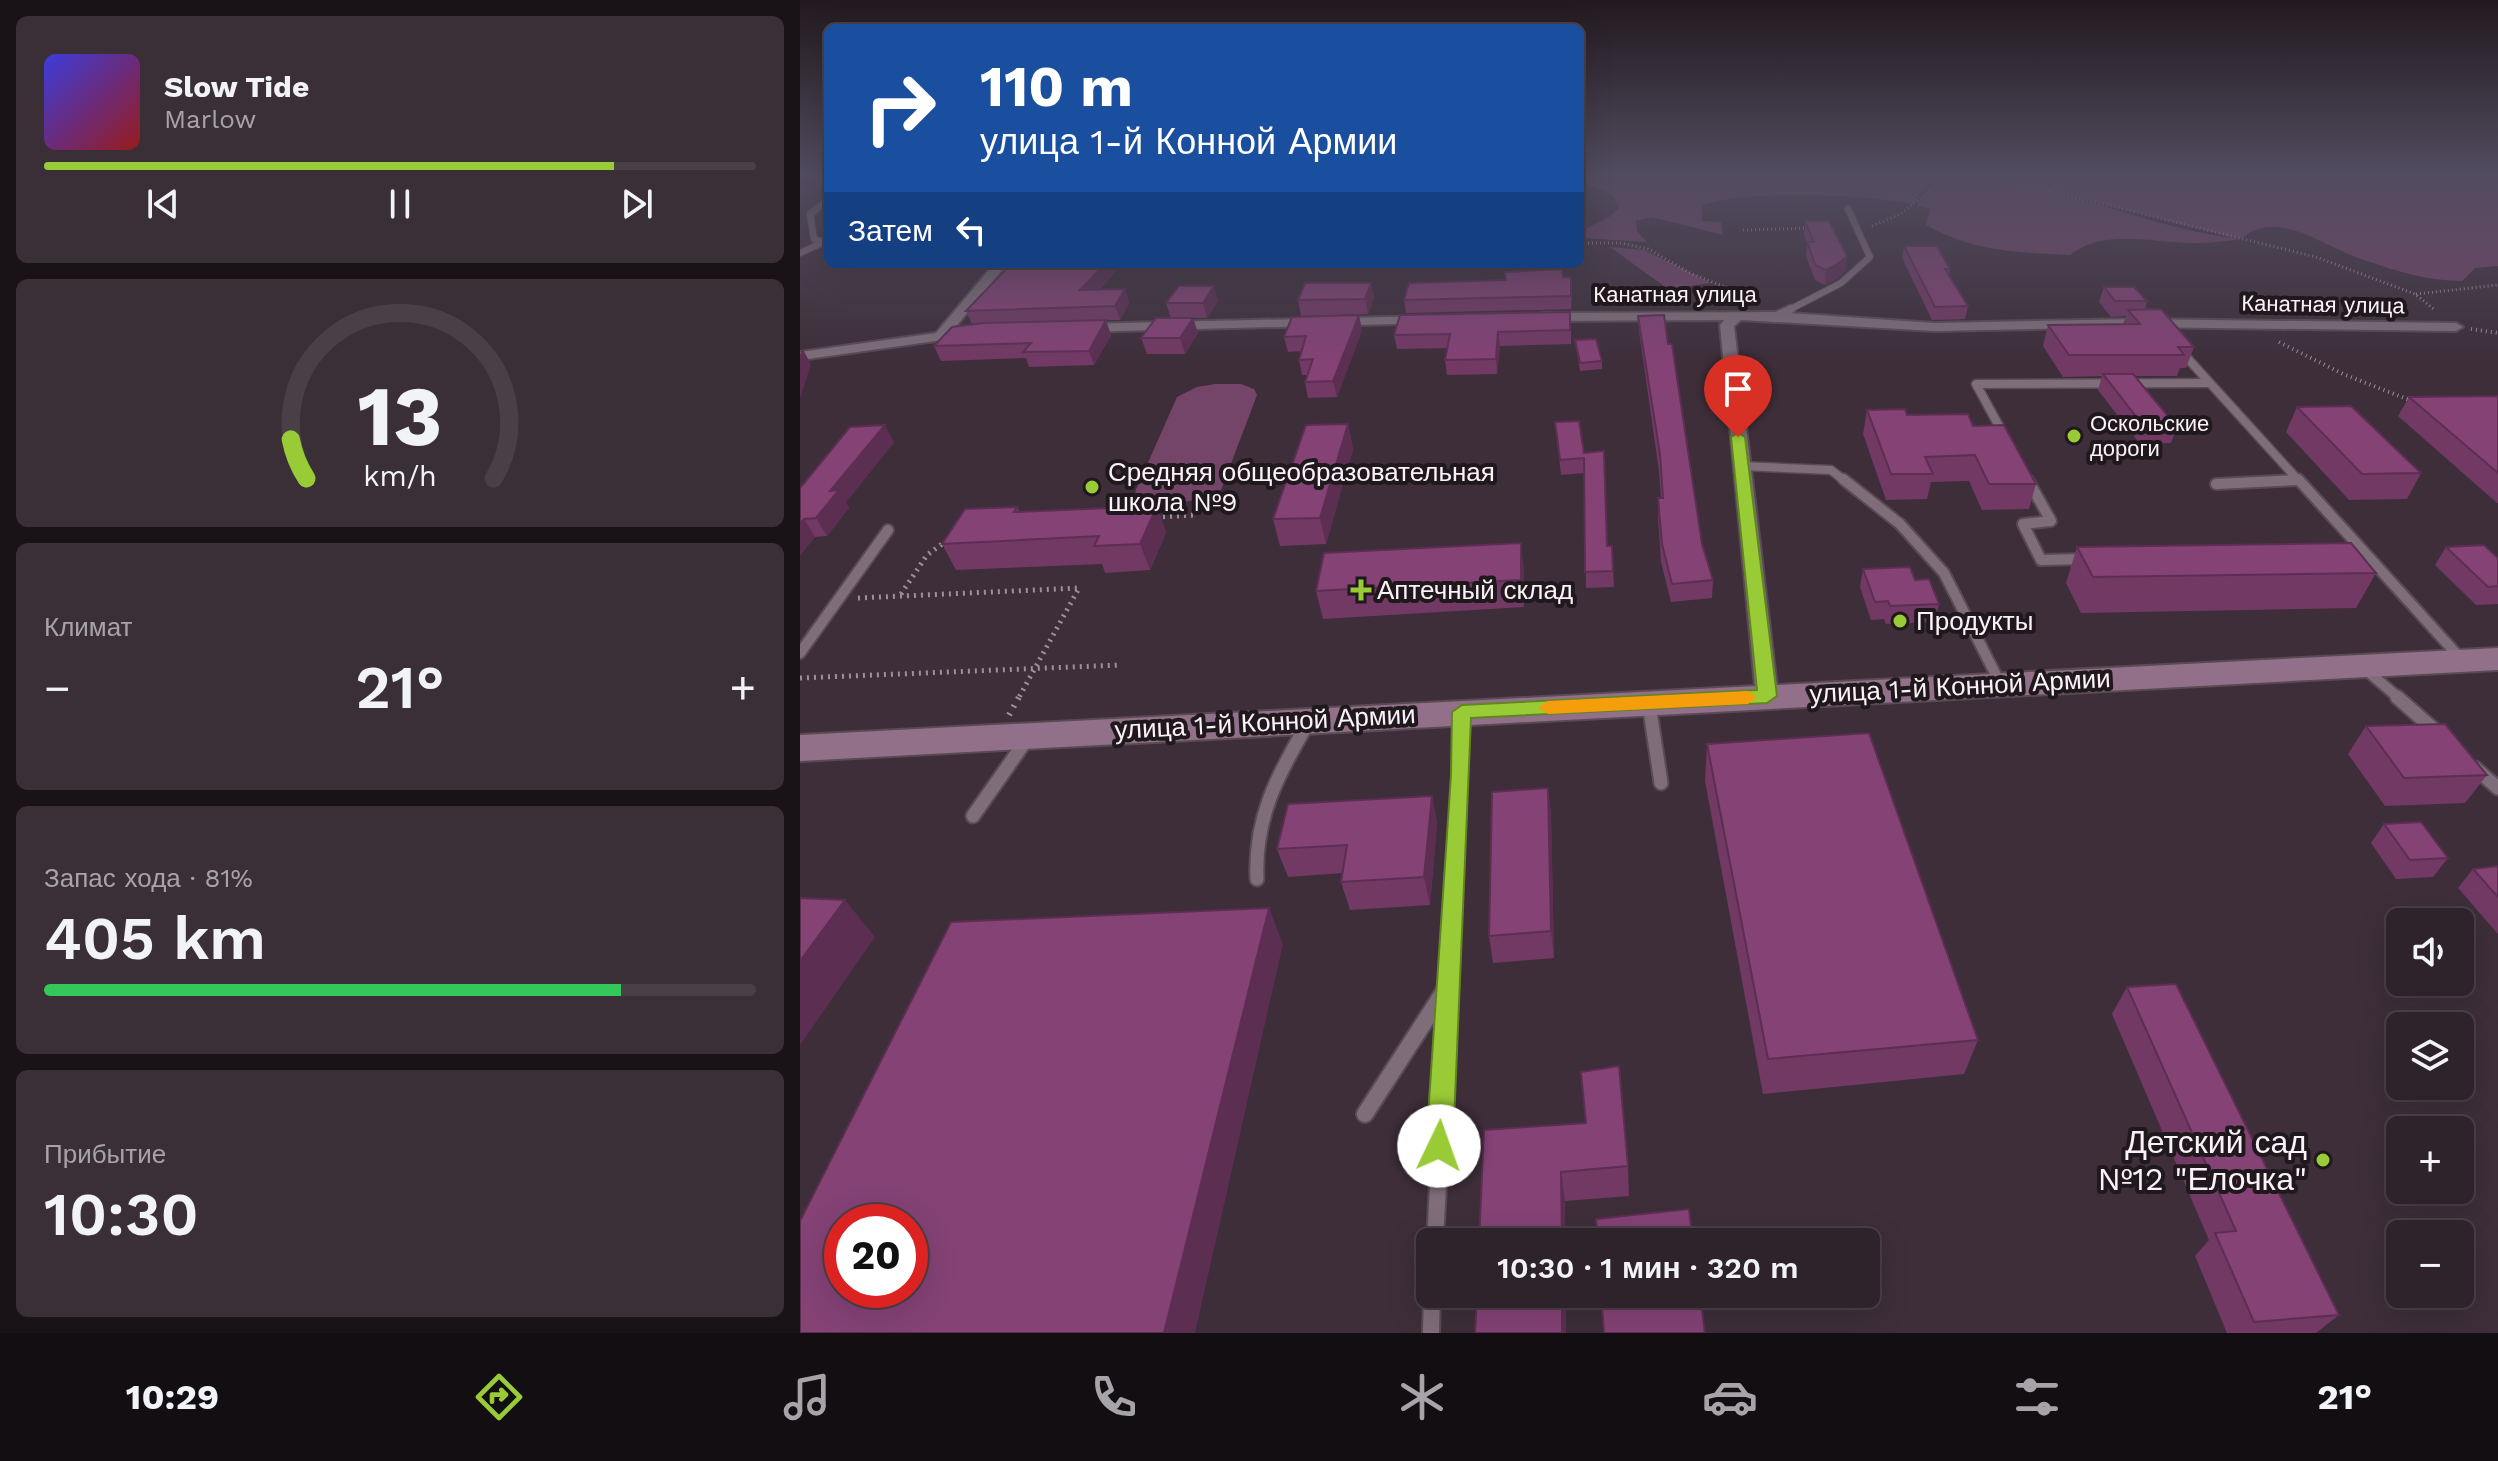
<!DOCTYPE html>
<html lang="ru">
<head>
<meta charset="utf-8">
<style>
	body { margin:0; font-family:"Work Sans",sans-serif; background:#3a2f37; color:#f1f3f6; height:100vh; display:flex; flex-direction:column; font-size:30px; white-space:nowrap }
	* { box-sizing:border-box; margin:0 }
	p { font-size:26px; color:#a7a4a9 }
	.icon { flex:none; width:44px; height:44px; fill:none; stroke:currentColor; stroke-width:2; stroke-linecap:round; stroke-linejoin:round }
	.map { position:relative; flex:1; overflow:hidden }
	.panel { display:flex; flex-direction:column; gap:16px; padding:16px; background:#191318; width:800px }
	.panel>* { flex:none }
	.hud { position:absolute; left:24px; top:24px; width:760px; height:244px; border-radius:12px; box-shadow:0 8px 32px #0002,0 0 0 2px #493f47; background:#1a4fa0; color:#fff; overflow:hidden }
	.fabs { position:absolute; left:1586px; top:908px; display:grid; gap:16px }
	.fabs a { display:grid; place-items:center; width:88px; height:88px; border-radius:12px; background:#2e222b; box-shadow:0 8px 32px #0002,0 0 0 2px #493f47; font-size:40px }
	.speed { position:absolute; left:24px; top:1204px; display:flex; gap:16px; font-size:40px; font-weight:700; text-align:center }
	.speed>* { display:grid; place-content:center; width:104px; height:104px; border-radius:50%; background:#2e222b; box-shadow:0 8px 32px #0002,0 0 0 2px #493f47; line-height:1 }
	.speed .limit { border:12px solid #d22; background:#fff; color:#111 }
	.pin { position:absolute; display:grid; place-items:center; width:68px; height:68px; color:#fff; margin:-82px -34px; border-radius:50% 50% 50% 0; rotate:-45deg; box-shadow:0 0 8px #0007 }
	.pin .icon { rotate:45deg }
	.me { position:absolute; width:88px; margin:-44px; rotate:3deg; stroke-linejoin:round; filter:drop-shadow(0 0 6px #0008) }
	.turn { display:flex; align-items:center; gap:28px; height:168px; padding:0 24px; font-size:36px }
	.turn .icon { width:104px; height:104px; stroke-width:2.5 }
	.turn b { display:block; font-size:56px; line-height:68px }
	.then { display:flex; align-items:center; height:76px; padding:0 24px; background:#0003; gap:16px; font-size:30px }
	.big { font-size:60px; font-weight:600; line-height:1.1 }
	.panel .tile { flex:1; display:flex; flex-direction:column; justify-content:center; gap:12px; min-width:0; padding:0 28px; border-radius:12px; background:#3a2f37 }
	.panel .dial { align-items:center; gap:0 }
	.dial svg { height:208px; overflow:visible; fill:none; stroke:#493f47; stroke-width:7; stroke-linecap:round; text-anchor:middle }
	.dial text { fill:#f1f3f6; stroke:none }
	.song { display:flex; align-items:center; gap:24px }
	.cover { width:96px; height:96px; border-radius:12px; background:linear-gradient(135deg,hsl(240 70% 55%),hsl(0 70% 35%)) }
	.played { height:8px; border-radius:4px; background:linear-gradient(90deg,#99cb36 80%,#493f47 80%) }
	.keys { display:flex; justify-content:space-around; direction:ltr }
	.heat { display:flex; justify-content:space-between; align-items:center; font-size:44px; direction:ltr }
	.charge { height:12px; border-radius:6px; background:linear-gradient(90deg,#34c759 81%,#493f47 0) }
	.trip { position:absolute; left:616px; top:1228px; width:464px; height:80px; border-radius:12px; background:#2e222b; box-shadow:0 8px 32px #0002,0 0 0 2px #493f47; font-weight:600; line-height:80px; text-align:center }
	.tab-bar { display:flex; height:128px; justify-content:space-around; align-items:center; background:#120e11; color:#a7a4a9 }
	.tab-bar .icon { width:56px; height:56px }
	.tab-bar .current { color:#99cb36 }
	.tab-bar b { font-size:36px; color:#f1f3f6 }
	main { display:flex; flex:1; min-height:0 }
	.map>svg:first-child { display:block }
	.green { fill:#754469 }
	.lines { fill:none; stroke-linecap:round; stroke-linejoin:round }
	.lane-far4-casing { stroke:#584b54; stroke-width:8 }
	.lane-far3-casing { stroke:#584b54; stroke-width:11 }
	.lane-far2-casing { stroke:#584b54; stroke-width:14 }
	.lane-far1-casing { stroke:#584b54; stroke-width:17 }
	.lane-casing { stroke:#584b54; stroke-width:20 }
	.street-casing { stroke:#584b54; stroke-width:4 }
	.secondary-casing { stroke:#584b54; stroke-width:4 }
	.path-far3 { stroke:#9c9099; stroke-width:3; stroke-dasharray:1 3; stroke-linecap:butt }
	.path-far2 { stroke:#9c9099; stroke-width:4; stroke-dasharray:1 4; stroke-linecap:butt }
	.path-far1 { stroke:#9c9099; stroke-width:5; stroke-dasharray:2 5; stroke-linecap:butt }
	.path { stroke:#9c9099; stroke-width:6; stroke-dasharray:2 7; stroke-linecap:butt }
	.lane-far4 { stroke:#7f6e7a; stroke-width:6 }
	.lane-far3 { stroke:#7f6e7a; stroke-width:8 }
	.lane-far2 { stroke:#7f6e7a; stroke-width:10 }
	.lane-far1 { stroke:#7f6e7a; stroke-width:13 }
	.lane { stroke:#7f6e7a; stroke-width:16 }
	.street { fill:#7f6e7a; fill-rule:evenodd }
	.secondary { fill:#93708a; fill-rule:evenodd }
	.wall { fill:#723965 }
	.shaded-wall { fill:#5c2e52 }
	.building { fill:#844275; stroke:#5c2e52; stroke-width:2; fill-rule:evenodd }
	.route { fill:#99cb36; stroke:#638423; stroke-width:2 }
	.slow { fill:#f59e0b }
	.poi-dot { fill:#99cb36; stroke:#1f191d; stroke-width:3 }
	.labels { text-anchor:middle; stroke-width:8; stroke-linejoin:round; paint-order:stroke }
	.far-street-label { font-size:22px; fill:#fbf1f8; stroke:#1f191d }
	.far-poi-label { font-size:22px; fill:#fbf1f8; stroke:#1f191d; text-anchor:start }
	.poi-label { font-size:26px; fill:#fbf1f8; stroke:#1f191d; text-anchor:start }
	.street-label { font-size:26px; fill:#fbf1f8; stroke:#1f191d }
	.near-poi-label { font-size:32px; fill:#fbf1f8; stroke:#1f191d; text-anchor:end }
</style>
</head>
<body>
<main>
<section class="panel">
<div class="tile">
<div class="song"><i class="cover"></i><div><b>Slow Tide</b><p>Marlow</p></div></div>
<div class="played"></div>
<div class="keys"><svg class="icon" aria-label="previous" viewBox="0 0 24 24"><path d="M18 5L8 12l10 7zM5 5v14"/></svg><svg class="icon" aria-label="pause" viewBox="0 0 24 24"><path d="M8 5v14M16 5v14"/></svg><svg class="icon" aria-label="next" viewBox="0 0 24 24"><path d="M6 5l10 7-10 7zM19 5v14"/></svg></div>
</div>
<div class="tile dial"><svg viewBox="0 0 100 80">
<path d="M14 69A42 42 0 1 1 86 69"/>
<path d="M14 69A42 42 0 0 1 8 54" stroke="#99cb36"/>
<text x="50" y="56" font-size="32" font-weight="700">13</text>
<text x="50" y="72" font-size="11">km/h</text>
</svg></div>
<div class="tile"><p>Климат</p>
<div class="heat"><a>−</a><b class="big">21°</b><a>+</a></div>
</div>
<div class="tile"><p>Запас хода · 81%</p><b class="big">405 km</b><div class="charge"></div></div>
<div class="tile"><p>Прибытие</p><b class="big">10:30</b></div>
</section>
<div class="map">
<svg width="1698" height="1333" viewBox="0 0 1698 1333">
	<rect width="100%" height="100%" fill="#3d2e39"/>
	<g class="green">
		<path d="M780 176H1142L1120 193 1113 204C1065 194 946 189 902 205V221L921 222 923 235 852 217 836 221 837 231 847 242 781 238 783 230 811 216 819 208 813 195 780 181Z"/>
		<path d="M1148 176C1249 176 1341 228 1441 239 1427 241 1412 243 1397 243 1355 244 1306 227 1270 255 1216 252 1174 252 1126 225L1130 209 1117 205 1124 194Z"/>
		<path d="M1194 176H1698V266L1675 268 1662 281C1628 281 1596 271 1564 260 1527 249 1479 207 1442 238L1431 237Z"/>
		<path d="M810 247 844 250 911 283 868 289Z"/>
		<path d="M366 264H534L366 270Z"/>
		<path d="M415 384H441L454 389 457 395 421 490C391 503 364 511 335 492L377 397 397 387Z"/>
	</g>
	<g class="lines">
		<defs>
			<g id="lane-far4">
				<path d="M28 200 10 214 14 239 23 242 28 235"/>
				<path d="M0 253 24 242"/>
				<path d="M987 311 1041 283 1070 257 1048 209"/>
			</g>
			<g id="lane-far3">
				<path d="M976 316 991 309"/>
				<path d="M1380 350 1499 481"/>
				<path d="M1205 437 1176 384 1407 383"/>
				<path d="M941 466 1031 470 1045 481"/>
				<path d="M1471 481 1497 480"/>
			</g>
			<g id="lane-far2">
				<path d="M1043 479 1100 524 1144 573 1200 683"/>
				<path d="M1498 479 1662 660"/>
				<path d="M1228 480 1251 521 1223 524 1241 560 1285 559"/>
				<path d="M1416 484 1497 480"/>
				<path d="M1546 555 1565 554"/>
				<path d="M0 653 88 530"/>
				<path d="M1565 669 1600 699"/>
			</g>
			<g id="lane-far1">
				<path d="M1597 697 1639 734"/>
				<path d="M849 704 861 783"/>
				<path d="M1675 768 1698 788"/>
				<path d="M173 816 227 739"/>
				<path d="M457 879C454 818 478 774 508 723"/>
				<path d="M648 978 662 712"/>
			</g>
			<g id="lane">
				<path d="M565 1114 647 987"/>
				<path d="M635 1242 649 976"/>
				<path d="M631 1333 632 1294"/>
			</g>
			<g id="street">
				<path d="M194 264H207L153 330 178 329V335L0 360V352L136 333Z"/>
				<path d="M976 312 1135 323 1337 319 1656 323 1663 327 1656 331 1337 327 1135 331 941 320 934 326 978 696 967 704 956 696 920 325 924 320 743 321 736 317 743 313Z"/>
				<path d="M629 316 636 320 634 323 279 332 272 328 279 324Z"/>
			</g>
			<path id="secondary" d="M1698 648V670L0 761V735Z"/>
		</defs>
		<use href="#lane-far4" class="lane-far4-casing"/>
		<use href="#lane-far3" class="lane-far3-casing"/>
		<use href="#lane-far2" class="lane-far2-casing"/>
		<use href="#lane-far1" class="lane-far1-casing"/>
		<use href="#lane" class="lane-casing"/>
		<use href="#street" class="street-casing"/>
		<use href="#secondary" class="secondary-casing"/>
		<g class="path-far3">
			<path d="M1190 176 1516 257 1615 294 1635 310"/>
			<path d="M1072 226 1101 214 1145 176"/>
			<path d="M943 230 1010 228"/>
			<path d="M780 243H820L848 249 890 273 950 297V302"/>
			<path d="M1616 294 1698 285"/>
		</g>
		<g class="path-far2">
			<path d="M1671 329 1698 333"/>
			<path d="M1479 342 1543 374 1612 401"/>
		</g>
		<g class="path-far1">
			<path d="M356 517 395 515"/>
			<path d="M101 594 127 555 146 541"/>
			<path d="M58 598 279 588 218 699"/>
			<path d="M0 678 321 665"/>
		</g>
		<path class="path" d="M209 715 219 697"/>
		<use href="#lane-far4" class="lane-far4"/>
		<use href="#lane-far3" class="lane-far3"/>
		<use href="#lane-far2" class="lane-far2"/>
		<use href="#lane-far1" class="lane-far1"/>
		<use href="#lane" class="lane"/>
		<use href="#street" class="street"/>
		<use href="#secondary" class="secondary"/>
	</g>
	<g class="wall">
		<path d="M1005 221 1047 256 1045 271 1038 278 1025 285 1015 280 1006 256 1007 243 1004 235Z"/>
		<path d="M1104 246 1150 269 1149 275 1168 306 1165 319 1132 320 1102 258Z"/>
		<path d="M211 264H316L318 269 299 290 325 289 329 303 320 320H303L311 335 294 365 229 367 226 358 141 361 134 346 172 324 166 311Z"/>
		<path d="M763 277 772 290 771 309 606 313 604 300 705 280Z"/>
		<path d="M571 283 574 298 568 314 501 316 498 300Z"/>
		<path d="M1304 287 1347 301 1345 310 1394 347 1386 368H1380L1377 376H1335L1377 427 1371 443 1340 444 1298 390 1302 376 1263 377 1243 346 1248 325 1323 324 1326 316 1311 317 1299 302Z"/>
		<path d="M418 301 407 318H393L398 333 385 354H347L341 338 371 318 366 303Z"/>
		<path d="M838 316 868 344 902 544 913 580 912 598 871 602 861 562 858 516V498H861L859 471 839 331Z"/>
		<path d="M771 326V344L700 346 697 374 647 375 645 360 648 348 597 349 594 335Z"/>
		<path d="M562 330 537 397 508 398 505 382 507 375H502L499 360 501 351 488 352 484 337Z"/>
		<path d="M775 340 802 361V369L780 371Z"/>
		<path d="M1698 396V503H1697L1598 416 1609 397Z"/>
		<path d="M1497 407 1621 473 1607 499 1549 500 1486 432Z"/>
		<path d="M1067 410 1173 426 1236 484 1229 509 1182 510 1169 481 1131 482 1127 499 1086 500 1063 434Z"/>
		<path d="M755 422 784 453 807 546H812L814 587 786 588 784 473 761 475Z"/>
		<path d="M548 424 553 449 526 544 480 546 473 519Z"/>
		<path d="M94 442 46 502 49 508 27 536 15 537 0 555V488Z"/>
		<path d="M357 506 366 533 350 570 305 573 302 564 156 570 142 544 217 507 220 512Z"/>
		<path d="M1277 547 1576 573 1556 608 1281 613 1266 583Z"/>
		<path d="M1646 547 1698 558V604L1676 605 1635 565Z"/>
		<path d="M1063 569 1115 580 1139 604 1135 622 1086 624 1084 619 1071 620 1060 587Z"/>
		<path d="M724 570V607L523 619 516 591Z"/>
		<path d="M1566 726 1687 775 1665 803 1585 806 1548 754Z"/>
		<path d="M907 744 1178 1040 1164 1074 963 1094 905 781Z"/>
		<path d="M748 788 751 816 754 958 693 963 689 936Z"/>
		<path d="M632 796 637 824 630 905 550 910 541 882 543 873 488 877 477 849Z"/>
		<path d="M1584 824 1648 858 1633 877 1596 879 1571 843Z"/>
		<path d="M1698 866V934L1658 888 1673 869Z"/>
		<path d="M1327 987 1539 1315 1516 1333H1427L1395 1256 1409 1240 1312 1014Z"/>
		<path d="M781 1072 828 1166 829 1196 765 1201 679 1242 786 1123Z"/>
	</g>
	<g class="shaded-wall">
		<path d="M10 176H28V183L16 190 0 195V179Z"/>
		<path d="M1047 256 1045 271 1038 278 1025 285 1026 270Z"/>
		<path d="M305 264H316L318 269 285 304 280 290Z"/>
		<path d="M571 283 574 298 568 314 565 299Z"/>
		<path d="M414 286 418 301 407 318 403 303Z"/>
		<path d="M325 289 329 303 320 320 315 306Z"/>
		<path d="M559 315 562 330 537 397 533 381Z"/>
		<path d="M393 318 398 333 385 354 380 338Z"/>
		<path d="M306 320 311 335 294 365 289 351Z"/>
		<path d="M698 332 700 346 697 374 696 359Z"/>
		<path d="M2 348 11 364 0 399V355Z"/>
		<path d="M548 424 553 449 526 544 520 518Z"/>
		<path d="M85 425 94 442 46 502 49 508 27 536 16 518 30 491Z"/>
		<path d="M357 506 366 533 350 570 340 544Z"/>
		<path d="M4 519 15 537 0 555V524Z"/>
		<path d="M721 543 724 570V607L721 580Z"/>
		<path d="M748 788 751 816 754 958 751 931Z"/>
		<path d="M632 796 637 824 630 905 624 877Z"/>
		<path d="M45 900 75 937 0 1045V961Z"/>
		<path d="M469 908 483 944 395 1333H364Z"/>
		<path d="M761 1172 765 1201V1242H762Z"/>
		<rect x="762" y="1294" width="4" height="39"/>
	</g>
	<g class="building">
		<path d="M1005 221H1029L1047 256 1039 263 1026 270 1016 266 1007 242H1014Z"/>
		<path d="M1104 246H1137L1150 269H1145L1168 306 1135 307Z"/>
		<path d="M211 264H305L280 290 325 289 315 306 166 311Z"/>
		<path d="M762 269 763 277H771V296L604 300 609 283 706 280 705 272Z"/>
		<path d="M505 283H571L565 299 498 300Z"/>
		<path d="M379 286H414L403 303H366Z"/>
		<path d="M1304 287H1334L1347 301H1315Z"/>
		<path d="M1361 309 1394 347H1378L1384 355H1269L1248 325 1340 324 1328 310Z"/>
		<path d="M770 312V330L698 332 696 359 645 360 650 334 594 335 600 315Z"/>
		<path d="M559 315 533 381 505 382 513 359 499 360 506 336 484 337 492 317Z"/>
		<path d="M864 315 868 344H872L902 544 913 580 872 584 862 544 858 498H863L860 454 838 316Z"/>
		<path d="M356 318H393L380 338H341Z"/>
		<path d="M306 320 289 351 223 352 231 343 134 346 152 327 183 323Z"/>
		<path d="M796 339 802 361 780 363 775 340Z"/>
		<path d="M1303 374H1333L1377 427 1345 428Z"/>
		<path d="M1698 396V473L1609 397Z"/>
		<path d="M1551 406 1621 473 1562 474 1497 407Z"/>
		<path d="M1105 409 1107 415 1168 414 1173 426 1204 425 1236 484H1189L1175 455 1125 457 1133 474H1091L1067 410Z"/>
		<path d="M779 421 784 453 804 451 807 546H812L813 571 785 572 784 458 760 460 755 422Z"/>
		<path d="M548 424 520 518 473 519 506 425Z"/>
		<path d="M85 425 30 491 39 490 16 518 4 519 0 524V488L50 427Z"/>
		<path d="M357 506 340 544 294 546 299 536 142 544 165 509 217 507 214 512Z"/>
		<path d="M721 543V580L516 591 524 553Z"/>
		<path d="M1551 543 1576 573 1293 577 1277 547Z"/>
		<path d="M1684 545 1698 558V586L1688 587 1646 547Z"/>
		<path d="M1110 567 1115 580 1129 579 1139 604 1090 606 1088 601 1075 602 1063 569Z"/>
		<path d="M1645 724 1687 775 1604 778 1566 726Z"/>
		<path d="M1069 733 1178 1040 968 1059 907 744Z"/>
		<path d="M748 788 751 931 689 936 692 792Z"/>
		<path d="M632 796 624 877 541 882 547 845 477 849 488 804Z"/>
		<path d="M1621 822 1648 858 1610 860 1584 824Z"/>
		<path d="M1698 866V897L1673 869Z"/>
		<path d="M0 898 45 900 0 961Z"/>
		<path d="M469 908 364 1333H0V1221L151 922ZM42 1222H110V1290H42Z"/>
		<path d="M1376 984 1539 1315 1454 1322 1415 1233 1436 1231 1327 987Z"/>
		<path d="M819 1066 828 1166 761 1172 762 1242H679L684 1130 786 1123 781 1072Z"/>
		<path d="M889 1209 893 1242H798L796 1219Z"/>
		<path d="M677 1294H762V1333H675Z"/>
		<path d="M801 1294H900L905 1333H804Z"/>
	</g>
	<linearGradient id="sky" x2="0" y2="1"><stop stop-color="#22191f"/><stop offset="0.48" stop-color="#514c5f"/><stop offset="1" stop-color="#514c5f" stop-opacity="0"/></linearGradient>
	<rect width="1698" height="363" fill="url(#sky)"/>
	<path class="route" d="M938 433 945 437 977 696 967 703 671 718 653 1146 649 1156 639 1160 630 1156 626 1146 651 775 652 712 662 705 957 690 931 437Z"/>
	<path class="slow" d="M948 691 957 697 948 704 748 714 738 708 748 701Z"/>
	<g class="poi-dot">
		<circle cx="1274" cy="436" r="8"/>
		<circle cx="292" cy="487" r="8"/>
		<path d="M557 578h8v8h8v8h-8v8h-8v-8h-8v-8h8z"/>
		<circle cx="1100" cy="621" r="8"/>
		<circle cx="1523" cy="1160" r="8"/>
	</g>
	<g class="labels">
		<g class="far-street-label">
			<text x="875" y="302">Канатная улица</text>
			<text transform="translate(1523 304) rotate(1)" y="8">Канатная улица</text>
		</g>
		<g class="far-poi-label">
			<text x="1290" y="431">Оскольские<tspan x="1290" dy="25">дороги</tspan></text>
		</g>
		<g class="poi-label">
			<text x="308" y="481">Средняя общеобразовательная<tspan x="308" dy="30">школа №9</tspan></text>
			<text x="577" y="599">Аптечный склад</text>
			<text x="1116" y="630">Продукты</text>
		</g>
		<g class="street-label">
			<text transform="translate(1160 686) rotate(-3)" y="9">улица 1-й Конной Армии</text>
			<text transform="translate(465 722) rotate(-3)" y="9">улица 1-й Конной Армии</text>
		</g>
		<g class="near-poi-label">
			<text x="1507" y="1153">Детский сад<tspan x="1507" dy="37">№12 "Елочка"</tspan></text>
		</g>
	</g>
</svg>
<div class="fabs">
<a><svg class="icon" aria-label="sound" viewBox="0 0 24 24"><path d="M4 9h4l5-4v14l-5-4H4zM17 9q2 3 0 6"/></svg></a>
<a><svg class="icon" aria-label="layers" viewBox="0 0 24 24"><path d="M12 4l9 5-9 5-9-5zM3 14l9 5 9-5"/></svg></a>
<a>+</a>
<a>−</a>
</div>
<div class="speed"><div class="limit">20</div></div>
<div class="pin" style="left:938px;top:437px;background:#d93025"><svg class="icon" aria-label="arrive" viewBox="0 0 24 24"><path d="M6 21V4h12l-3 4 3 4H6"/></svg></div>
<svg class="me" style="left:639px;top:1146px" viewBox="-20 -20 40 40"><circle r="19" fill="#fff"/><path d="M0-13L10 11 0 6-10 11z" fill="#99cb36"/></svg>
<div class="trip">10:30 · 1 мин · 320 m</div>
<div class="hud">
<div class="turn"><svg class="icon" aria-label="right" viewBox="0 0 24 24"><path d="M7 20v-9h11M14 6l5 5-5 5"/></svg><div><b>110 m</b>улица 1-й Конной Армии</div></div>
<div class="then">Затем<svg class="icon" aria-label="left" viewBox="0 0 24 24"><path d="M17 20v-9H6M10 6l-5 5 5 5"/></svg></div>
</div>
</div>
</main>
<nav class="tab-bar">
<b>10:29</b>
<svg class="icon current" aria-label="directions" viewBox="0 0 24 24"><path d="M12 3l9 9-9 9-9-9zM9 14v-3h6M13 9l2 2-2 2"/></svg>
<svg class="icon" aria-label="music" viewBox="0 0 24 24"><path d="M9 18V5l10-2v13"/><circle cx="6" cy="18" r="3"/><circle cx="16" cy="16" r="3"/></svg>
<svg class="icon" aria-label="phone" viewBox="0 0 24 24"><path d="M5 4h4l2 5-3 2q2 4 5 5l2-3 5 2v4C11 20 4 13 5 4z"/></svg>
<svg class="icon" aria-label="climate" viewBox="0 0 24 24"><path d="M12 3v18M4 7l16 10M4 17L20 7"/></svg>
<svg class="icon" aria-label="car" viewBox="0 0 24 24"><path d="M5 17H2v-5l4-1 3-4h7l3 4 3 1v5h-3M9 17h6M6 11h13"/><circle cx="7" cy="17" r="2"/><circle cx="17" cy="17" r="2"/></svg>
<svg class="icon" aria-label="filters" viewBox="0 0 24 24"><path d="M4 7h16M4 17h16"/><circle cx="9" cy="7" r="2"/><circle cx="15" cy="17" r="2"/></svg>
<b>21°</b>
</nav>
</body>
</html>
